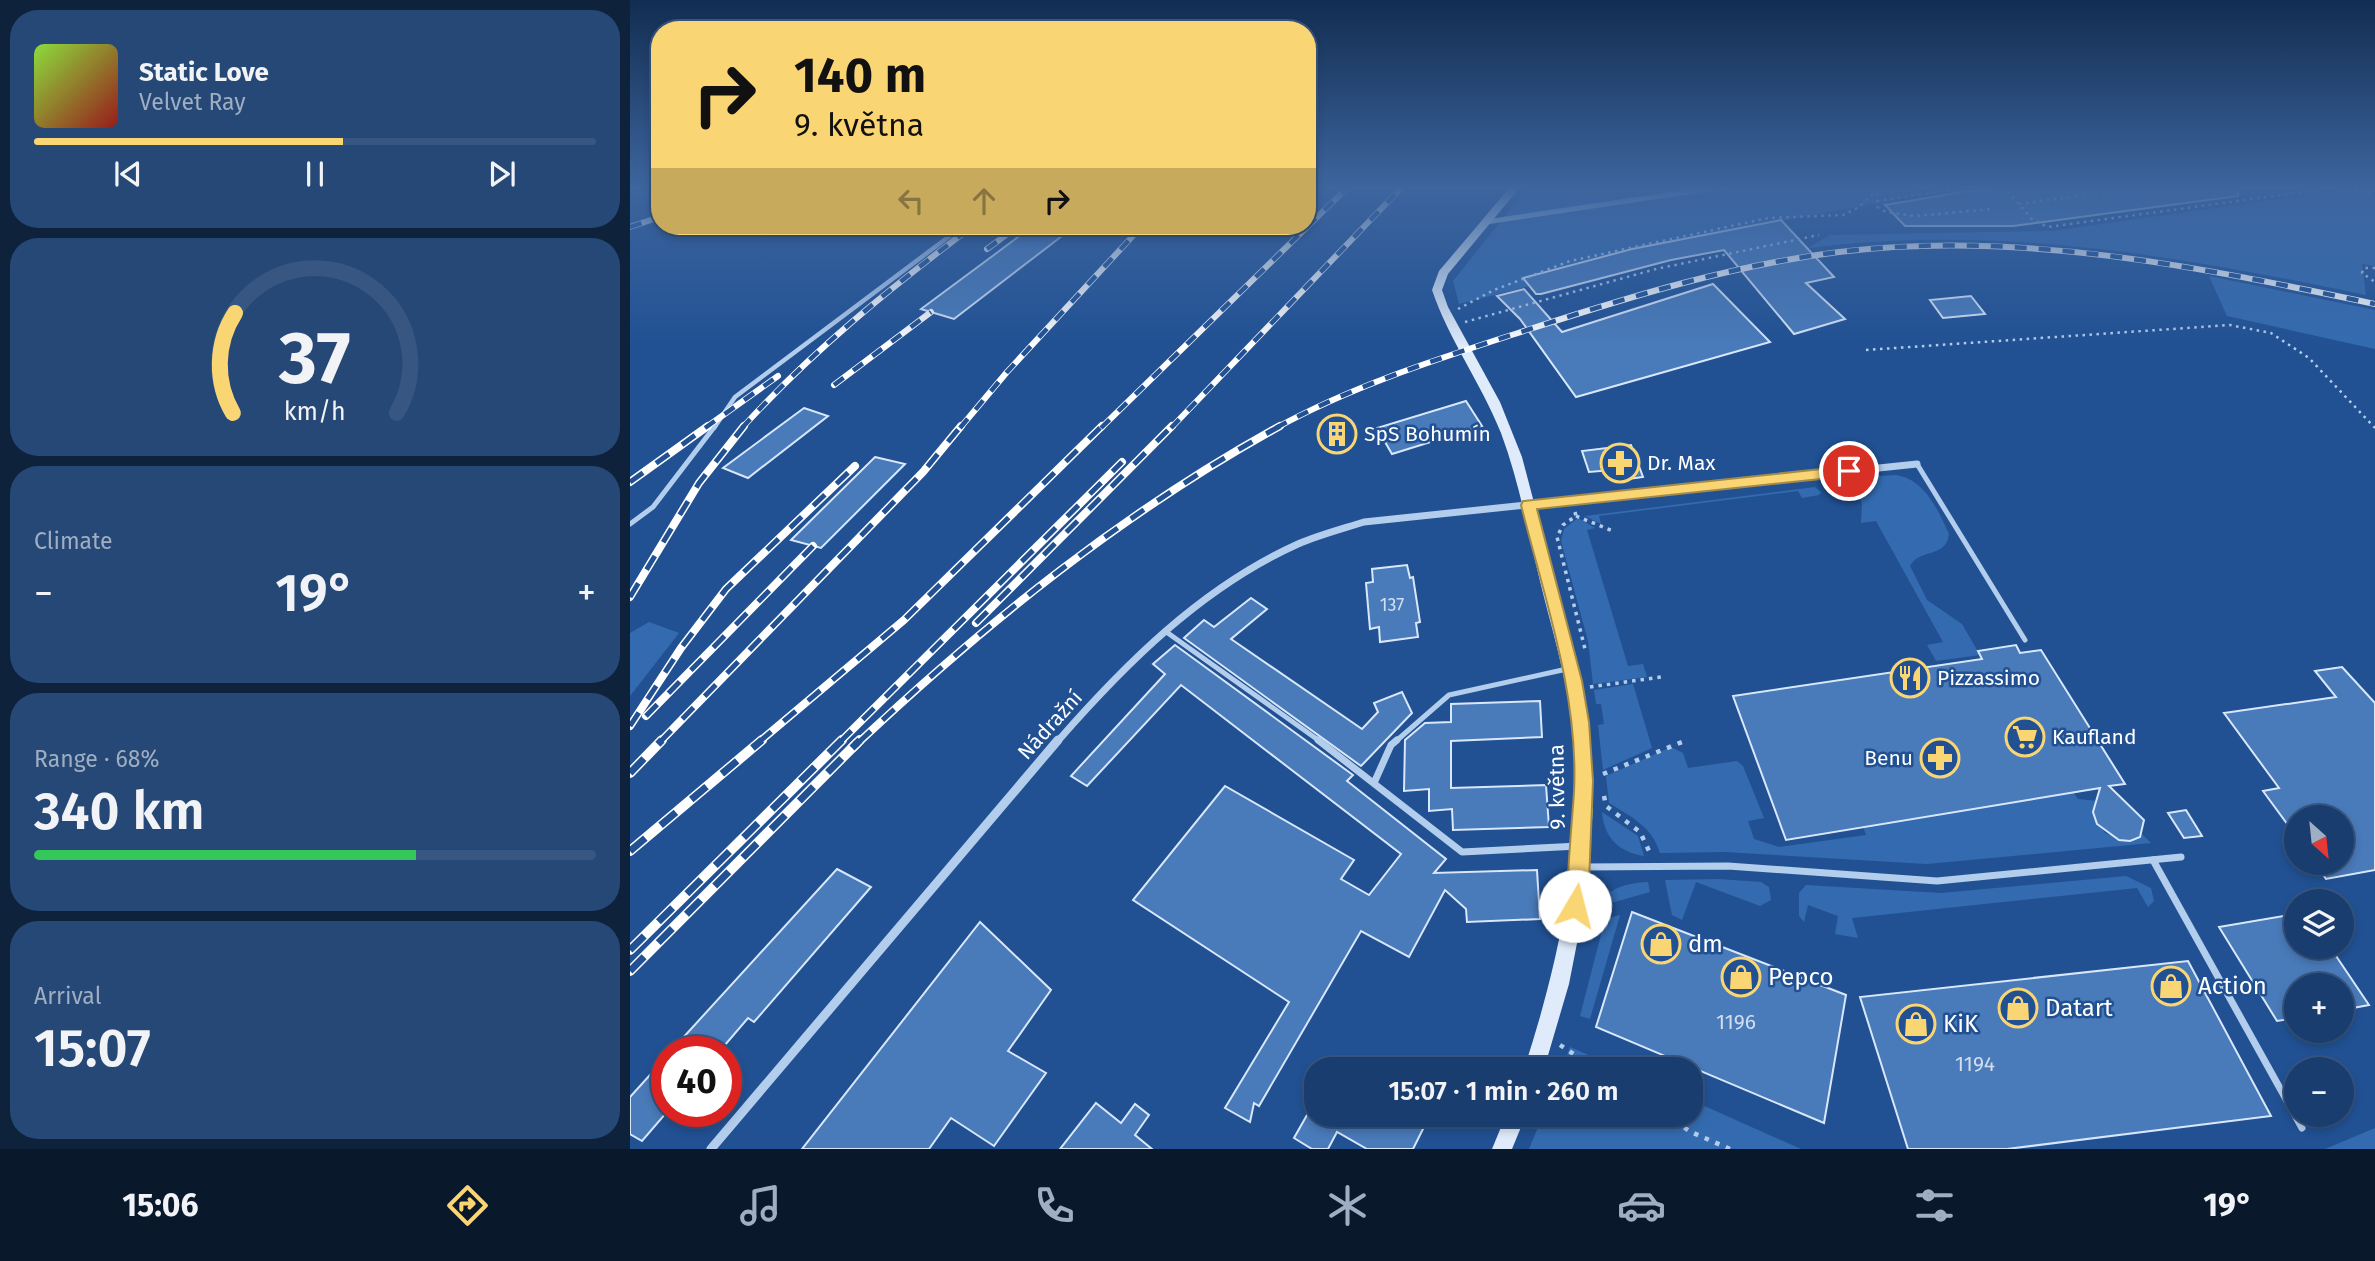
<!DOCTYPE html>
<html lang="en">
<head>
<meta charset="utf-8">
<style>
	body { margin:0; font-family:"Fira Sans",sans-serif; background:#264876; color:#f1f3f6; height:100vh; display:flex; flex-direction:column; font-size:26px; white-space:nowrap }
	* { box-sizing:border-box; margin:0 }
	p { font-size:23px; color:#9faec2 }
	.icon { flex:none; width:38px; height:38px; fill:none; stroke:currentColor; stroke-width:2; stroke-linecap:round; stroke-linejoin:round }
	.map { position:relative; flex:1; overflow:hidden }
	.drawer { display:flex; flex-direction:column; gap:10px; padding:10px; background:#0e223c; width:630px }
	.drawer>* { flex:none }
	.hud { position:absolute; left:21px; top:21px; width:665px; height:214px; border-radius:28px; box-shadow:0 4px 10px #0003,0 0 0 2px #375681; background:#fad574; color:#111; overflow:hidden }
	.needle { width:46px; rotate:153deg }
	.buttons { position:absolute; left:1654px; top:805px; display:grid; gap:14px }
	.buttons a { display:grid; place-items:center; width:70px; height:70px; border-radius:50%; background:#193d6e; box-shadow:0 4px 10px #0003,0 0 0 2px #375681; font-size:35px }
	.speed { position:absolute; left:21px; top:1036px; display:flex; gap:14px; font-size:35px; font-weight:700; text-align:center }
	.speed>* { display:grid; place-content:center; width:91px; height:91px; border-radius:50%; background:#193d6e; box-shadow:0 4px 10px #0003,0 0 0 2px #375681; line-height:1 }
	.speed .limit { border:10px solid #d22; background:#fff; color:#111 }
	.pin { position:absolute; display:grid; place-items:center; width:60px; height:60px; color:#fff; margin:-30px; border:4px solid #fff; border-radius:50%; box-shadow:0 2px 7px #0007 }
	.me { position:absolute; width:77px; margin:-38px; rotate:8deg; stroke-linejoin:round; filter:drop-shadow(0 0 5px #0008) }
	.turn { display:flex; align-items:center; gap:24px; height:147px; padding:0 28px; font-size:32px }
	.turn .icon { width:91px; height:91px; stroke-width:2.5 }
	.turn b { display:block; font-size:49px; line-height:60px }
	.lanes { display:flex; align-items:center; height:66px; padding:0 28px; background:#0003; justify-content:center; gap:35px; direction:ltr }
	.lanes .off { opacity:.35 }
	.big { font-size:52px; font-weight:600; line-height:1.1 }
	.drawer .card { flex:1; display:flex; flex-direction:column; justify-content:center; gap:10px; min-width:0; padding:0 24px; border-radius:28px; background:#264876 }
	.drawer .dial { align-items:center; gap:0 }
	.dial svg { height:182px; overflow:visible; fill:none; stroke:#375681; stroke-width:7; stroke-linecap:round; text-anchor:middle }
	.dial text { fill:#f1f3f6; stroke:none }
	.song { display:flex; align-items:center; gap:21px }
	.cover { width:84px; height:84px; border-radius:10px; background:linear-gradient(135deg,hsl(90 70% 55%),hsl(0 70% 35%)) }
	.played { height:7px; border-radius:4px; background:linear-gradient(90deg,#fad574 55%,#375681 55%) }
	.keys { display:flex; justify-content:space-around; direction:ltr }
	.heat { display:flex; justify-content:space-between; align-items:center; font-size:38px; direction:ltr }
	.charge { height:10px; border-radius:5px; background:linear-gradient(90deg,#34c759 68%,#375681 0) }
	.trip { position:absolute; left:674px; top:1057px; width:399px; height:70px; border-radius:28px; background:#193d6e; box-shadow:0 4px 10px #0003,0 0 0 2px #375681; font-weight:600; line-height:70px; text-align:center }
	.dock { display:flex; height:112px; justify-content:space-around; align-items:center; background:#0a182c; color:#9faec2 }
	.dock .icon { width:49px; height:49px }
	.dock .active { color:#fad574 }
	.dock b { font-size:32px; color:#f1f3f6 }
	main { display:flex; flex:1; min-height:0 }
	.map>svg:first-child { display:block }
	.green { fill:#346bb0 }
	.building { fill:#497ab9; stroke:#d9e7fa; stroke-width:2 }
	.lines { fill:none; stroke-linecap:round; stroke-linejoin:round }
	.path-far2 { stroke:#b3cded; stroke-width:2.5; stroke-dasharray:2.5 4.5; stroke-linecap:butt }
	.path-far1 { stroke:#b3cded; stroke-width:3.5; stroke-dasharray:3.5 5; stroke-linecap:butt }
	.path { stroke:#b3cded; stroke-width:4.5; stroke-dasharray:4.5 7; stroke-linecap:butt }
	.lane-far2 { stroke:#b3cded; stroke-width:4.5 }
	.lane-far1 { stroke:#b3cded; stroke-width:5 }
	.lane { stroke:#b3cded; stroke-width:7 }
	.street-far2 { stroke:#b3cded; stroke-width:5 }
	.street-far1 { stroke:#b3cded; stroke-width:7 }
	.street { stroke:#b3cded; stroke-width:9 }
	.secondary { fill:#dfebfa; fill-rule:evenodd }
	.rail-far2-casing { stroke:#fff; stroke-width:6 }
	.rail-far1-casing { stroke:#fff; stroke-width:8 }
	.rail-casing { stroke:#fff; stroke-width:10 }
	.rail-far2 { stroke:#215193; stroke-width:4.5; stroke-dasharray:12; stroke-linecap:butt }
	.rail-far1 { stroke:#215193; stroke-width:5; stroke-dasharray:16; stroke-linecap:butt }
	.rail { stroke:#215193; stroke-width:7; stroke-dasharray:20; stroke-linecap:butt }
	.route { fill:#fad574; stroke:#a28a4b; stroke-width:2 }
	.labels { text-anchor:middle; stroke-width:5; stroke-linejoin:round; paint-order:stroke }
	.number-label { font-size:18px; fill:#d2deee }
	.poi-label { font-size:21px; fill:#fff; stroke:#215193; text-anchor:start }
	.street-label { font-size:21px; fill:#fff; stroke:#215193 }
	.near-number-label { font-size:21px; fill:#d2deee }
	.near-poi-label { font-size:24px; fill:#fff; stroke:#215193; text-anchor:start }
</style>
</head>
<body>
<main>
<section class="drawer">
<div class="card">
<div class="song"><i class="cover"></i><div><b>Static Love</b><p>Velvet Ray</p></div></div>
<div class="played"></div>
<div class="keys"><svg class="icon" aria-label="previous" viewBox="0 0 24 24"><path d="M18 5L8 12l10 7zM5 5v14"/></svg><svg class="icon" aria-label="pause" viewBox="0 0 24 24"><path d="M8 5v14M16 5v14"/></svg><svg class="icon" aria-label="next" viewBox="0 0 24 24"><path d="M6 5l10 7-10 7zM19 5v14"/></svg></div>
</div>
<div class="card dial"><svg viewBox="0 0 100 80">
<path d="M14 69A42 42 0 1 1 86 69"/>
<path d="M14 69A42 42 0 0 1 15 25" stroke="#fad574"/>
<text x="50" y="56" font-size="32" font-weight="700">37</text>
<text x="50" y="72" font-size="11">km/h</text>
</svg></div>
<div class="card"><p>Climate</p>
<div class="heat"><a>−</a><b class="big">19°</b><a>+</a></div>
</div>
<div class="card"><p>Range · 68%</p><b class="big">340 km</b><div class="charge"></div></div>
<div class="card"><p>Arrival</p><b class="big">15:07</b></div>
</section>
<div class="map">
<svg width="1745" height="1149" viewBox="0 0 1745 1149">
	<rect width="100%" height="100%" fill="#215193"/>
	<g class="green">
		<path d="M899 186H1268L1297 194 998 249 893 277 900 286 829 304 823 281Z"/>
		<path d="M1734 187 1745 194V266L1732 264 1736 295C1548 256 1371 224 1178 248L1200 235 1422 231Z"/>
		<path d="M1579 276 1745 310V349L1597 316Z"/>
		<path d="M1265 475C1294 478 1308 510 1319 534 1316 559 1289 548 1280 566L1297 600 1332 624 1350 655 1306 661 1297 645 1313 642 1246 521 1231 523 1232 504 1226 484 1237 477Z"/>
		<path d="M1185 487 1191 492 1189 495 1172 498 1168 491 969 516 971 524 955 516Z"/>
		<path d="M948 518 965 528 957 530 998 666 1013 664 1017 677 963 684 958 641 931 541 934 529Z"/>
		<path d="M19 622 49 633 0 696V633Z"/>
		<path d="M1003 684 1022 748 973 770 968 725 974 724 971 704H966L964 690Z"/>
		<path d="M1041 747 1053 753 1058 768 1107 761 1113 766 1134 818 1118 821 1124 839 1149 847 1236 835 1233 827 1443 792 1448 799 1468 801 1464 817 1475 833 1500 841 1512 834 1521 843 1297 864 1095 852 1030 853C1022 826 1001 817 979 803L976 776Z"/>
		<path d="M972 812 1008 836 1014 856C989 852 974 838 972 812Z"/>
		<path d="M1496 876 1521 888 1524 901 1518 907 1507 888 1222 918 1228 938 1205 934 1208 916 1178 905 1174 922 1169 916V893L1176 885 1311 893Z"/>
		<path d="M1088 879 1131 882 1139 887 1141 900 1130 906 1066 882 1052 920 1042 915 1035 880Z"/>
		<path d="M1018 882 1020 892 967 907C977 888 997 883 1018 882Z"/>
		<path d="M990 915 960 1019 950 1016 975 919Z"/>
		<path d="M940 1047 991 1069H932Z"/>
		<path d="M1061 1100 1171 1149H899L913 1115H1060Z"/>
		<path d="M1745 1128V1149H1695Z"/>
	</g>
	<g class="building">
		<path d="M1381 186H1607L1608 196 1383 226H1275L1255 205 1338 191 1384 189Z"/>
		<path d="M1151 220 1204 277 1176 283 1215 319 1164 334 1094 250 1041 260 911 294H906L893 278 1002 249Z"/>
		<path d="M403 226H445L324 319 291 309Z"/>
		<path d="M1083 284 1140 342 946 397 890 319 867 296 894 289 932 332Z"/>
		<path d="M1341 296 1355 314 1313 318 1300 300Z"/>
		<path d="M836 401 852 426 762 454 747 428Z"/>
		<path d="M174 408 198 416 118 478 93 468Z"/>
		<path d="M1001 445 1013 477 985 481 982 470 959 472 952 451Z"/>
		<path d="M245 457 275 464 191 548 161 540Z"/>
		<path d="M777 565 780 578 783 577 790 622 786 623 788 637 750 642 749 627 740 629 736 583 743 582 742 569Z"/>
		<path d="M621 598 637 609 601 639 732 729 748 712 744 703 772 692 782 713 731 766 554 638 574 620 584 627Z"/>
		<path d="M545 645 723 775 717 781 816 859 804 873 907 870 910 919 837 922 836 909 815 890 779 957 731 931 629 1106 624 1103 620 1122 595 1108 659 1002 503 900 595 786 724 860 711 879 739 895 771 854 551 685 457 786 441 776 535 674 523 664Z"/>
		<path d="M1386 645 1390 653 1411 650 1495 784 1479 786 1514 820 1510 837 1500 841 1489 840 1467 824 1463 812 1470 788 1156 840 1103 696 1352 659 1348 651Z"/>
		<path d="M1712 667 1745 703V870L1696 879 1685 863H1712V817H1666V836L1633 791 1649 788 1594 713 1706 697 1685 671Z"/>
		<path d="M910 701 912 737 821 741V788L916 785 919 827 823 830 822 809 799 811V789L774 791 775 740 795 723 821 722V704Z"/>
		<path d="M1556 810 1572 836 1554 838 1538 813Z"/>
		<path d="M207 869 241 887 124 1022 118 1018 89 1052H40Z"/>
		<path d="M1002 912 1216 995 1194 1123 966 1027Z"/>
		<path d="M1666 914V947H1700L1739 1005 1712 1010V985H1666V1018L1647 1021 1589 927Z"/>
		<path d="M350 922 421 990 378 1051 416 1073 364 1146 321 1118 299 1149H172Z"/>
		<path d="M1558 961 1641 1116 1377 1149H1278L1230 997Z"/>
		<path d="M37 1056V1112L12 1141 0 1134V1097Z"/>
		<path d="M466 1103 491 1123 505 1104 519 1115 505 1135 522 1149H430Z"/>
		<path d="M677 1115H800L783 1149H737L707 1132 698 1149H682L664 1138Z"/>
	</g>
	<g class="lines">
		<g class="path-far2">
			<path d="M1248 186 1247 207 1256 212 1285 216 1362 209"/>
			<path d="M1373 186 1403 220 1418 227 1703 188 1745 193"/>
			<path d="M1247 201 1346 186"/>
			<path d="M1389 204 1518 186"/>
			<path d="M1745 268H1734L1732 273 1745 282"/>
			<path d="M828 309 864 290 940 261 1138 218 1213 215 1229 207 1247 190"/>
			<path d="M835 322 1026 269 1189 235"/>
			<path d="M1236 350 1600 325 1641 333 1679 358 1745 428"/>
		</g>
		<g class="path-far1">
			<path d="M945 512 946 516 933 525 927 537 956 653"/>
			<path d="M946 516 983 531"/>
			<path d="M960 687 1031 677"/>
		</g>
		<g class="path">
			<path d="M973 774 1052 742"/>
			<path d="M974 796 976 806 1010 832 1021 855"/>
			<path d="M930 1045 966 1069"/>
			<path d="M1035 1115 1061 1132 1100 1149"/>
		</g>
		<path class="lane-far2" d="M84 428 105 397 333 226"/>
		<g class="lane-far1">
			<path d="M1287 464 1395 640"/>
			<path d="M0 524 23 507 85 426"/>
			<path d="M535 631 691 742"/>
			<path d="M765 742 819 695 937 669"/>
		</g>
		<g class="lane">
			<path d="M688 740 832 852 949 846"/>
			<path d="M744 783 761 745 767 740"/>
			<path d="M1523 860 1672 1128"/>
			<path d="M954 867 1098 866 1307 881 1551 857"/>
		</g>
		<path class="street-far2" d="M856 222 1098 186"/>
		<path class="street-far1" d="M427 742C495 664 572 587 668 544 689 535 712 529 734 522L1287 464"/>
		<path class="street" d="M81 1149 428 740"/>
		<g class="secondary">
			<path d="M881 186H891L818 274 812 290 818 307 870 402 892 457 943 651 957 719 962 763 963 808 956 897 939 984 914 1069H894C931 956 955 840 941 721 936 673 921 627 910 581 898 532 889 481 871 433 851 383 819 340 802 290L809 271Z"/>
			<path d="M876 1115H896L882 1149H862Z"/>
		</g>
		<defs>
			<g id="rail-far2">
				<path d="M0 227 30 217"/>
				<path d="M357 249 388 226"/>
				<path d="M204 385 301 312"/>
				<path d="M75 428 148 376"/>
				<path d="M112 428C182 351 260 288 343 226"/>
				<path d="M330 428 377 372 512 226"/>
				<path d="M471 428 719 186"/>
				<path d="M541 428 773 186"/>
				<path d="M646 428C726 384 814 357 900 329 1002 296 1103 265 1209 252 1390 230 1569 267 1745 304"/>
			</g>
			<g id="rail-far1">
				<path d="M0 482 78 426"/>
				<path d="M0 597 69 483 114 426"/>
				<path d="M346 623 542 426"/>
				<path d="M16 716 183 546"/>
				<path d="M0 726 51 648 96 589 225 466"/>
				<path d="M30 742 293 472 331 426"/>
				<path d="M129 742 274 620 472 426"/>
				<path d="M210 742 492 462"/>
				<path d="M229 742C358 621 494 512 650 426"/>
			</g>
			<g id="rail">
				<path d="M222 748 230 740"/>
				<path d="M0 773 32 740"/>
				<path d="M0 851 132 740"/>
				<path d="M0 950 212 740"/>
				<path d="M0 971 227 743"/>
			</g>
		</defs>
		<use href="#rail-far2" class="rail-far2-casing"/>
		<use href="#rail-far1" class="rail-far1-casing"/>
		<use href="#rail" class="rail-casing"/>
		<use href="#rail-far2" class="rail-far2"/>
		<use href="#rail-far1" class="rail-far1"/>
		<use href="#rail" class="rail"/>
	</g>
	<linearGradient id="sky" x2="0" y2="1"><stop stop-color="#122d51"/><stop offset="0.54" stop-color="#3d659e"/><stop offset="1" stop-color="#3d659e" stop-opacity="0"/></linearGradient>
	<rect width="1745" height="347" fill="url(#sky)"/>
	<path class="route" d="M1219 466 1226 471 1219 476 907 509 952 681 959 722 963 781 959 882 952 913 945 916 938 913C934 904 943 811 944 792 949 695 914 597 891 505L893 501Z"/>
	<defs>
		<symbol id="building-ring" viewBox="-11 -11 22 22"><circle r="9.5" fill="#215193" stroke="#fad574" stroke-width="1.5"/><path d="M-4-6H4V6H1V3H-1V6H-4ZM-2.5-4.3h1.7v1.8h-1.7ZM.8-4.3h1.7v1.8H.8ZM-2.5-1h1.7V.8h-1.7ZM.8-1h1.7V.8H.8Z" fill="#fad574"/></symbol>
		<symbol id="pharmacy-ring" viewBox="-11 -11 22 22"><circle r="9.5" fill="#215193" stroke="#fad574" stroke-width="1.5"/><path d="M-2-6h4v4h4v4h-4v4h-4v-4h-4v-4h4Z" fill="#fad574"/></symbol>
		<symbol id="restaurant-ring" viewBox="-11 -11 22 22"><circle r="9.5" fill="#215193" stroke="#fad574" stroke-width="1.5"/><path d="M-5-6h1v4h1v-4h1v4h1v-4h1v5L-1.5 .5V6h-2V.5L-5-1ZM5-6V6H3V1.5H1.5Q1.5-4 5-6Z" fill="#fad574"/></symbol>
		<symbol id="supermarket-ring" viewBox="-11 -11 22 22"><circle r="9.5" fill="#215193" stroke="#fad574" stroke-width="1.5"/><path d="M-6-5.5h2.5l.6 2H6L4.5 2H-2.5L-4.4-4H-6ZM-1.5 3.2a1.3 1.3 0 1 0 .1 0ZM3 3.2a1.3 1.3 0 1 0 .1 0Z" fill="#fad574"/></symbol>
		<symbol id="shop-ring" viewBox="-11 -11 22 22"><circle r="9.5" fill="#215193" stroke="#fad574" stroke-width="1.5"/><path d="M-5-2.5h2.3a2.7 3.5 0 0 1 5.4 0H5L5.5 6h-11ZM-1.5-2.5h3a1.5 2.3 0 0 0-3 0Z" fill="#fad574"/></symbol>
	</defs>
	<g fill-rule="evenodd">
		<use href="#building-ring" x="685" y="412" width="44" height="44"/>
		<use href="#pharmacy-ring" x="968" y="441" width="44" height="44"/>
		<use href="#restaurant-ring" x="1258" y="656" width="44" height="44"/>
		<use href="#supermarket-ring" x="1373" y="715" width="44" height="44"/>
		<use href="#pharmacy-ring" x="1288" y="736" width="44" height="44"/>
		<use href="#shop-ring" x="1009" y="922" width="44" height="44"/>
		<use href="#shop-ring" x="1089" y="955" width="44" height="44"/>
		<use href="#shop-ring" x="1519" y="964" width="44" height="44"/>
		<use href="#shop-ring" x="1366" y="986" width="44" height="44"/>
		<use href="#shop-ring" x="1264" y="1002" width="44" height="44"/>
	</g>
	<g class="labels">
		<g class="number-label">
			<text x="762" y="611">137</text>
		</g>
		<g class="poi-label">
			<text x="734" y="441">SpS Bohumín</text>
			<text x="1017" y="470">Dr. Max</text>
			<text x="1307" y="685">Pizzassimo</text>
			<text x="1422" y="744">Kaufland</text>
			<text x="1283" y="765" text-anchor="end">Benu</text>
		</g>
		<g class="street-label">
			<text transform="translate(420 725) rotate(-48)" y="7">Nádražní</text>
			<text transform="translate(927 787) rotate(-91)" y="7">9. května</text>
		</g>
		<g class="near-number-label">
			<text x="1106" y="1029">1196</text>
			<text x="1345" y="1071">1194</text>
		</g>
		<g class="near-poi-label">
			<text x="1058" y="952">dm</text>
			<text x="1138" y="985">Pepco</text>
			<text x="1568" y="994">Action</text>
			<text x="1415" y="1016">Datart</text>
			<text x="1313" y="1032">KiK</text>
		</g>
	</g>
</svg>
<div class="buttons">
<a><svg class="needle" viewBox="-14 -14 28 28"><path d="M0-13l5 13h-10z" fill="#e53935"/><path d="M0 13l5-13h-10z" fill="#9faec2"/></svg></a>
<a><svg class="icon" aria-label="layers" viewBox="0 0 24 24"><path d="M12 4l9 5-9 5-9-5zM3 14l9 5 9-5"/></svg></a>
<a>+</a>
<a>−</a>
</div>
<div class="speed"><div class="limit">40</div></div>
<div class="pin" style="left:1219px;top:471px;background:#d93025"><svg class="icon" aria-label="arrive" viewBox="0 0 24 24"><path d="M6 21V4h12l-3 4 3 4H6"/></svg></div>
<svg class="me" style="left:945px;top:906px" viewBox="-20 -20 40 40"><circle r="19" fill="#fff"/><path d="M0-13L10 11 0 6-10 11z" fill="#fad574"/></svg>
<div class="trip">15:07 · 1 min · 260 m</div>
<div class="hud">
<div class="turn"><svg class="icon" aria-label="right" viewBox="0 0 24 24"><path d="M7 20v-9h11M14 6l5 5-5 5"/></svg><div><b>140 m</b>9. května</div></div>
<div class="lanes"><svg class="icon off" aria-label="left" viewBox="0 0 24 24"><path d="M17 20v-9H6M10 6l-5 5 5 5"/></svg><svg class="icon off" aria-label="ahead" viewBox="0 0 24 24"><path d="M12 20V5M6 11l6-6 6 6"/></svg><svg class="icon" aria-label="right" viewBox="0 0 24 24"><path d="M7 20v-9h11M14 6l5 5-5 5"/></svg></div>
</div>
</div>
</main>
<nav class="dock">
<b>15:06</b>
<svg class="icon active" aria-label="directions" viewBox="0 0 24 24"><path d="M12 3l9 9-9 9-9-9zM9 14v-3h6M13 9l2 2-2 2"/></svg>
<svg class="icon" aria-label="music" viewBox="0 0 24 24"><path d="M9 18V5l10-2v13"/><circle cx="6" cy="18" r="3"/><circle cx="16" cy="16" r="3"/></svg>
<svg class="icon" aria-label="phone" viewBox="0 0 24 24"><path d="M5 4h4l2 5-3 2q2 4 5 5l2-3 5 2v4C11 20 4 13 5 4z"/></svg>
<svg class="icon" aria-label="climate" viewBox="0 0 24 24"><path d="M12 3v18M4 7l16 10M4 17L20 7"/></svg>
<svg class="icon" aria-label="car" viewBox="0 0 24 24"><path d="M5 17H2v-5l4-1 3-4h7l3 4 3 1v5h-3M9 17h6M6 11h13"/><circle cx="7" cy="17" r="2"/><circle cx="17" cy="17" r="2"/></svg>
<svg class="icon" aria-label="filters" viewBox="0 0 24 24"><path d="M4 7h16M4 17h16"/><circle cx="9" cy="7" r="2"/><circle cx="15" cy="17" r="2"/></svg>
<b>19°</b>
</nav>
</body>
</html>
